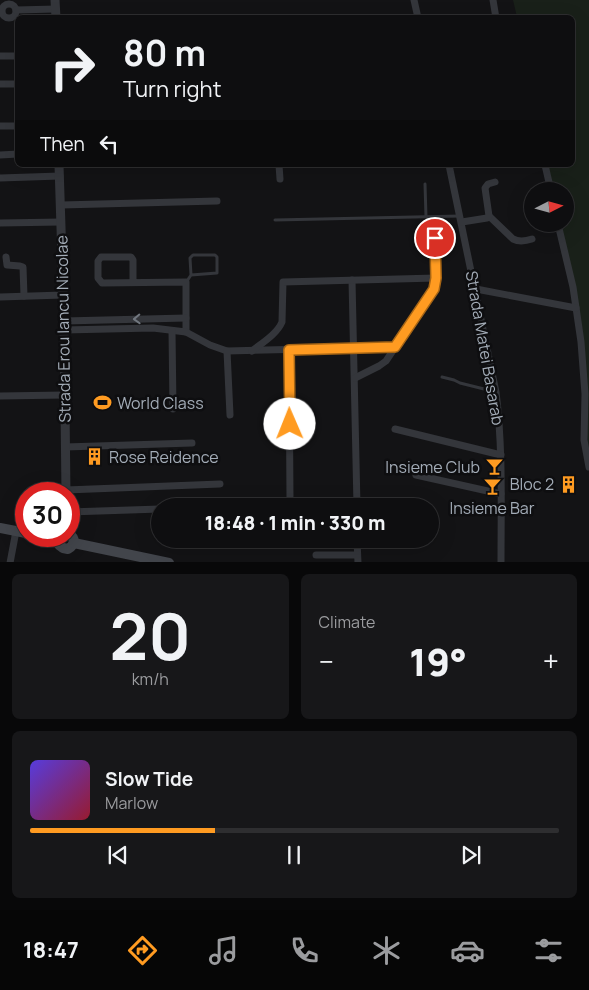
<!DOCTYPE html>
<html lang="en">
<head>
<meta charset="utf-8">
<style>
	body { margin:0; font-family:Manrope,sans-serif; background:#171719; color:#f1f3f6; height:100vh; display:flex; flex-direction:column; font-size:19px; white-space:nowrap }
	* { box-sizing:border-box; margin:0 }
	p { font-size:16px; color:#9b9c9f }
	.icon { flex:none; width:28px; height:28px; fill:none; stroke:currentColor; stroke-width:2; stroke-linecap:round; stroke-linejoin:round }
	.map { position:relative; height:562px; overflow:hidden }
	.drawer { display:flex; flex-direction:column; gap:12px; padding:12px; background:#080809; flex:1 }
	.drawer>* { flex:none }
	.banner { position:absolute; left:15px; top:15px; width:560px; height:152px; border-radius:8px; box-shadow:0 5px 20px #0002,0 0 0 1px #2e2e30; background:#0e0e10; color:#f1f3f6; overflow:hidden }
	.needle { width:32px; rotate:84deg }
	.buttons { position:absolute; left:524px; top:182px; display:grid; gap:10px }
	.buttons a { display:grid; place-items:center; width:50px; height:50px; border-radius:50%; background:#0e0e10; box-shadow:0 5px 20px #0002,0 0 0 1px #2e2e30; font-size:25px }
	.speed { position:absolute; left:15px; top:482px; display:flex; gap:10px; font-size:25px; font-weight:700; text-align:center }
	.speed>* { display:grid; place-content:center; width:65px; height:65px; border-radius:50%; background:#0e0e10; box-shadow:0 5px 20px #0002,0 0 0 1px #2e2e30; line-height:1 }
	.speed .limit { border:8px solid #d22; background:#fff; color:#111 }
	.pin { position:absolute; display:grid; place-items:center; width:42px; height:42px; color:#fff; margin:-21px; border:2px solid #fff; border-radius:50%; box-shadow:0 1px 5px #0007 }
	.me { position:absolute; width:55px; margin:-28px; rotate:359deg; stroke-linejoin:round; filter:drop-shadow(0 0 4px #0008) }
	.turn { display:flex; align-items:center; gap:18px; height:105px; padding:0 25px; font-size:22px }
	.turn .icon { width:65px; height:65px; stroke-width:2.5 }
	.turn b { display:block; font-size:35px; line-height:42px }
	.then { display:flex; align-items:center; height:48px; padding:0 25px; background:#0003; gap:10px; font-size:19px }
	.big { font-size:38px; font-weight:800; line-height:1.1 }
	.drawer .widget { flex:1; display:flex; flex-direction:column; justify-content:center; gap:8px; min-width:0; padding:0 18px; border-radius:8px; background:#171719 }
	.drawer .dial { align-items:center; gap:0 }
	.dial b { font-size:65px; line-height:1 }
	.song { display:flex; align-items:center; gap:15px }
	.cover { width:60px; height:60px; border-radius:8px; background:linear-gradient(135deg,hsl(250 70% 55%),hsl(350 70% 35%)) }
	.played { height:5px; border-radius:2px; background:linear-gradient(90deg,#ff9b21 35%,#2e2e30 35%) }
	.keys { display:flex; justify-content:space-around; direction:ltr }
	.heat { display:flex; justify-content:space-between; align-items:center; font-size:28px; direction:ltr }
	.drawer .tiles { flex:1; display:grid; gap:12px; grid-template-columns:1fr 1fr }
	.widget:last-child { grid-column:span 2 }
	.trip { position:absolute; left:151px; top:498px; width:288px; height:50px; border-radius:25px; background:#0e0e10; box-shadow:0 5px 20px #0002,0 0 0 1px #2e2e30; font-weight:800; line-height:50px; text-align:center }
	.menu { display:flex; height:80px; justify-content:space-around; align-items:center; background:#060606; color:#9b9c9f }
	.menu .icon { width:35px; height:35px }
	.menu .selected { color:#ff9b21 }
	.menu b { font-size:22px; color:#f1f3f6 }
	.map>svg:first-child { display:block }
	.green { fill:#192019 }
	.lines { fill:none; stroke-linecap:round; stroke-linejoin:round }
	.service { stroke:#34363b; stroke-width:3 }
	.minor { stroke:#34363b; stroke-width:7 }
	.tertiary { stroke:#34363b; stroke-width:9 }
	.secondary { stroke:#42454b; stroke-width:10 }
	.oneway { stroke:#71777f }
	.route-casing { stroke:#a66515; stroke-width:12 }
	.route { stroke:#ff9b21; stroke-width:9 }
	.labels { text-anchor:middle; stroke-width:5; stroke-linejoin:round; paint-order:stroke }
	.street-label { font-size:16px; fill:#a3acb7; stroke:#0e0e10 }
	.poi-label { font-size:16px; fill:#a3acb7; stroke:#0e0e10; text-anchor:start }
</style>
</head>
<body>
<div class="map">
<svg width="589" height="563" viewBox="0 0 589 563">
	<rect width="100%" height="100%" fill="#131315"/>
	<path class="green" d="M513 0H589V467L583 368 559 224H565V191H553L547 165H572V18L517 17Z"/>
	<g class="lines">
		<g class="service">
			<path d="M425 184 426 217"/>
			<path d="M275 220 460 216"/>
			<path d="M187 281 191 275 190 258 193 255H215L217 257V273L191 275"/>
			<path d="M442 377 454 380 460 383 496 392"/>
		</g>
		<g class="minor">
			<path d="M414 0 418 18"/>
			<path d="M493 0 496 18"/>
			<circle cx="9" cy="11" r="7"/>
			<path d="M16 10 56 9"/>
			<path d="M0 56H18"/>
			<path d="M0 84H18"/>
			<path d="M0 126H18"/>
			<path d="M0 155 18 154"/>
			<path d="M279 165 280 179"/>
			<path d="M449 165 496 392C503 448 501 506 501 563"/>
			<path d="M545 165 551 191"/>
			<path d="M0 178 60 176"/>
			<path d="M61 205 217 201"/>
			<path d="M489 216 513 239C519 242 526 241 532 239"/>
			<path d="M462 222 487 218 489 216 485 188 488 184 495 182"/>
			<path d="M0 223 61 222"/>
			<path d="M558 224 573 287 581 342 585 394 584 440 589 467"/>
			<path d="M6 257 7 265 20 266 23 267 24 296"/>
			<path d="M352 280 357 506"/>
			<path d="M133 282V260L131 257H101L98 261V278L102 283 186 282V332"/>
			<path d="M476 289 576 308"/>
			<path d="M0 297 63 295"/>
			<path d="M64 321 186 318"/>
			<path d="M64 330 153 328 186 332 210 345 227 351 395 347"/>
			<path d="M172 331 173 409"/>
			<path d="M289 350 290 499 292 504 296 505 357 504"/>
			<path d="M227 351 230 415"/>
			<path d="M252 351C262 343 277 334 282 322L283 282 436 278"/>
			<path d="M355 378 379 366 386 361 434 289 436 278 435 238"/>
			<path d="M0 396 64 395"/>
			<path d="M395 429 501 455"/>
			<path d="M65 447 192 443"/>
			<path d="M416 475 501 494"/>
			<path d="M66 490 220 484"/>
			<path d="M69 512 160 509"/>
			<path d="M357 539 358 563"/>
			<path d="M316 555H357"/>
			<path d="M10 563 16 531"/>
		</g>
		<g class="tertiary">
			<path d="M55 0 56 18"/>
			<path d="M59 165 64 321 66 494"/>
		</g>
		<g class="secondary">
			<path d="M0 528 26 533"/>
			<path d="M42 536 58 539"/>
			<path d="M60 536 58 539 59 545 63 548 68 549C75 545 76 538 69 534"/>
			<path d="M74 543 169 563"/>
		</g>
	</g>
	<defs><path id="oneway-chevron" d="M-2-3.5L2.5 0L-2 3.5" fill="none" stroke-width="1.6" stroke-linecap="round" stroke-linejoin="round" transform="scale(1.25)"/></defs>
	<use class="oneway" href="#oneway-chevron" transform="translate(137 319) rotate(178)"/>
	<g class="lines">
		<defs>
			<path id="route" d="M290 424 289 350 395 347 434 289 436 278 435 238"/>
		</defs>
		<use href="#route" class="route-casing"/>
		<use href="#route" class="route"/>
	</g>
	<defs>
		<symbol id="stadium-bare" viewBox="-9 -9 18 18"><path d="M0-5a6.5 5 0 1 0 0 10a6.5 5 0 1 0 0-10ZM-3.5-1.8h7v3.6h-7Z" fill="#ff9b21" stroke="#0e0e10" stroke-width="2.5" paint-order="stroke"/></symbol>
		<symbol id="building-bare" viewBox="-9 -9 18 18"><path d="M-4-6H4V6H1V3H-1V6H-4ZM-2.5-4.3h1.7v1.8h-1.7ZM.8-4.3h1.7v1.8H.8ZM-2.5-1h1.7V.8h-1.7ZM.8-1h1.7V.8H.8Z" fill="#ff9b21" stroke="#0e0e10" stroke-width="2.5" paint-order="stroke"/></symbol>
		<symbol id="bar-bare" viewBox="-9 -9 18 18"><path d="M-6-5H6L.8 .8V4.5H3.5V6h-7V4.5H-.8V.8Z" fill="#ff9b21" stroke="#0e0e10" stroke-width="2.5" paint-order="stroke"/></symbol>
	</defs>
	<g fill-rule="evenodd">
		<use href="#stadium-bare" x="90" y="390" width="25" height="25"/>
		<use href="#building-bare" x="82" y="444" width="25" height="25"/>
		<use href="#bar-bare" x="482" y="454" width="25" height="25"/>
		<use href="#building-bare" x="556" y="472" width="25" height="25"/>
		<use href="#bar-bare" x="480" y="474" width="25" height="25"/>
	</g>
	<g class="labels">
		<g class="street-label">
			<text transform="translate(63 329) rotate(-91)" y="6">Strada Erou Iancu Nicolae</text>
			<text transform="translate(485 348) rotate(80)" y="6">Strada Matei Basarab</text>
		</g>
		<g class="poi-label">
			<text x="117" y="409">World Class</text>
			<text x="109" y="463">Rose Reidence</text>
			<text x="480" y="473" text-anchor="end">Insieme Club</text>
			<text x="554" y="490" text-anchor="end">Bloc 2</text>
			<text x="492" y="514" text-anchor="middle">Insieme Bar</text>
		</g>
	</g>
</svg>
<div class="buttons">
<a><svg class="needle" viewBox="-14 -14 28 28"><path d="M0-13l5 13h-10z" fill="#e53935"/><path d="M0 13l5-13h-10z" fill="#9b9c9f"/></svg></a>
</div>
<div class="speed"><div class="limit">30</div></div>
<div class="pin" style="left:435px;top:238px;background:#d93025"><svg class="icon" aria-label="arrive" viewBox="0 0 24 24"><path d="M6 21V4h12l-3 4 3 4H6"/></svg></div>
<svg class="me" style="left:290px;top:424px" viewBox="-20 -20 40 40"><circle r="19" fill="#fff"/><path d="M0-13L10 11 0 6-10 11z" fill="#ff9b21"/></svg>
<div class="trip">18:48 · 1 min · 330 m</div>
<div class="banner">
<div class="turn"><svg class="icon" aria-label="right" viewBox="0 0 24 24"><path d="M7 20v-9h11M14 6l5 5-5 5"/></svg><div><b>80 m</b>Turn right</div></div>
<div class="then">Then<svg class="icon" aria-label="left" viewBox="0 0 24 24"><path d="M17 20v-9H6M10 6l-5 5 5 5"/></svg></div>
</div>
</div>
<section class="drawer">
<div class="tiles">
<div class="widget dial"><b>20</b><p>km/h</p></div>
<div class="widget"><p>Climate</p>
<div class="heat"><a>−</a><b class="big">19°</b><a>+</a></div>
</div>
<div class="widget">
<div class="song"><i class="cover"></i><div><b>Slow Tide</b><p>Marlow</p></div></div>
<div class="played"></div>
<div class="keys"><svg class="icon" aria-label="previous" viewBox="0 0 24 24"><path d="M18 5L8 12l10 7zM5 5v14"/></svg><svg class="icon" aria-label="pause" viewBox="0 0 24 24"><path d="M8 5v14M16 5v14"/></svg><svg class="icon" aria-label="next" viewBox="0 0 24 24"><path d="M6 5l10 7-10 7zM19 5v14"/></svg></div>
</div>
</div>
</section>
<nav class="menu">
<b>18:47</b>
<svg class="icon selected" aria-label="directions" viewBox="0 0 24 24"><path d="M12 3l9 9-9 9-9-9zM9 14v-3h6M13 9l2 2-2 2"/></svg>
<svg class="icon" aria-label="music" viewBox="0 0 24 24"><path d="M9 18V5l10-2v13"/><circle cx="6" cy="18" r="3"/><circle cx="16" cy="16" r="3"/></svg>
<svg class="icon" aria-label="phone" viewBox="0 0 24 24"><path d="M5 4h4l2 5-3 2q2 4 5 5l2-3 5 2v4C11 20 4 13 5 4z"/></svg>
<svg class="icon" aria-label="climate" viewBox="0 0 24 24"><path d="M12 3v18M4 7l16 10M4 17L20 7"/></svg>
<svg class="icon" aria-label="car" viewBox="0 0 24 24"><path d="M5 17H2v-5l4-1 3-4h7l3 4 3 1v5h-3M9 17h6M6 11h13"/><circle cx="7" cy="17" r="2"/><circle cx="17" cy="17" r="2"/></svg>
<svg class="icon" aria-label="filters" viewBox="0 0 24 24"><path d="M4 7h16M4 17h16"/><circle cx="9" cy="7" r="2"/><circle cx="15" cy="17" r="2"/></svg>
</nav>
</body>
</html>
